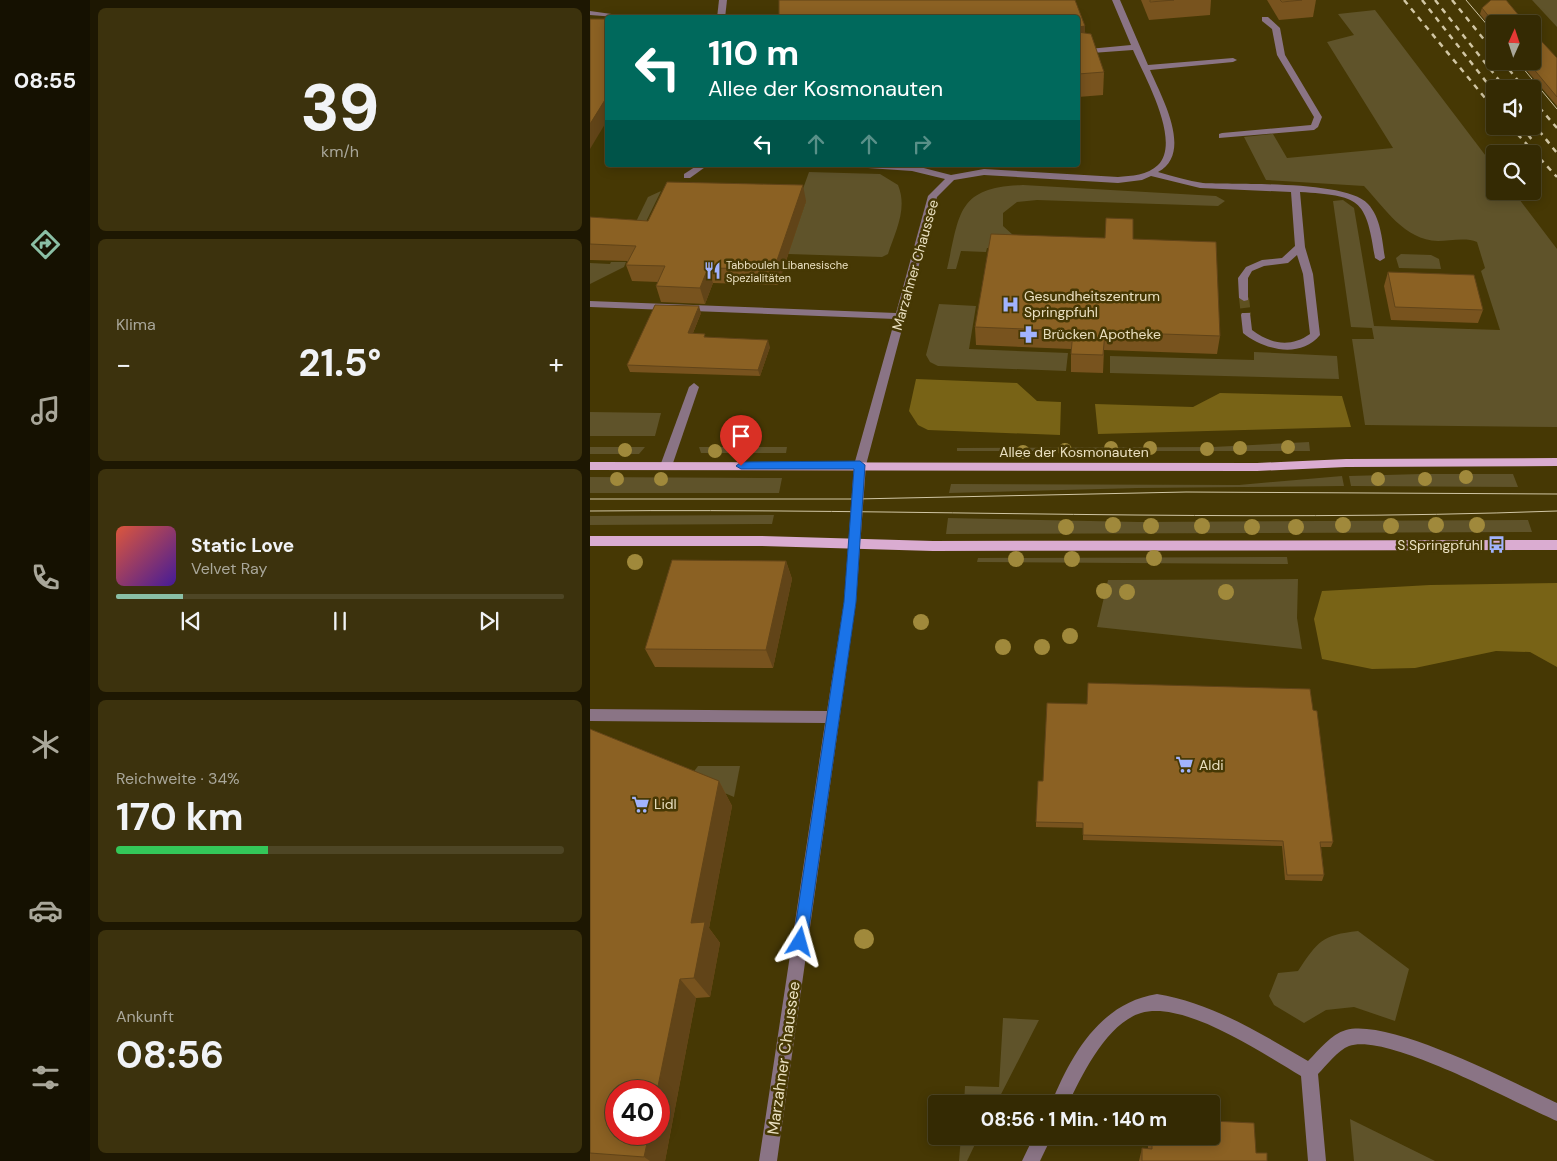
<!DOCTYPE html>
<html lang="de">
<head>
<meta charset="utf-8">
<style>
	body { margin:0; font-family:"DM Sans",sans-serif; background:#3c320d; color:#f1f3f6; height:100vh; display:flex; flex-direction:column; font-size:19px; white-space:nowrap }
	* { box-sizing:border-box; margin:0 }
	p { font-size:16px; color:#a9a79a }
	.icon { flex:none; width:28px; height:28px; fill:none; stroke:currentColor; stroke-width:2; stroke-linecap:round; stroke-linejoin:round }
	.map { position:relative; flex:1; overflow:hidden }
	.drawer { display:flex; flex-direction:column; gap:8px; padding:8px; background:#1d1702; width:500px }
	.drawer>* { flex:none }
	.top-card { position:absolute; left:15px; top:15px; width:475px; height:152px; border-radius:5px; box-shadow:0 2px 12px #0003,0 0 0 1px #4e4625; background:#00695c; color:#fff; overflow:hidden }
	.needle { width:32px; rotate:3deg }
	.tools { position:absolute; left:896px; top:15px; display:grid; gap:10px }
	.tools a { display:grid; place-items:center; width:55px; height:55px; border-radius:5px; background:#342a03; box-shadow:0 2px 12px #0003,0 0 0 1px #4e4625; font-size:25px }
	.speed { position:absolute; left:15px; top:1080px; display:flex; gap:10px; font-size:25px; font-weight:700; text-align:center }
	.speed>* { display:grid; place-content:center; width:65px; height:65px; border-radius:50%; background:#342a03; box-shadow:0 2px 12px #0003,0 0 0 1px #4e4625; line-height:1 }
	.speed .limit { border:8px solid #d22; background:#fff; color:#111 }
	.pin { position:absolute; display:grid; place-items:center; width:42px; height:42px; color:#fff; margin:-51px -21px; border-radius:50% 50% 50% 0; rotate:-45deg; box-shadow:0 0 5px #0007 }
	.pin .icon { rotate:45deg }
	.me { position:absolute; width:55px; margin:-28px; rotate:8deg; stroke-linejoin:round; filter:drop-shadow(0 0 4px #0008) }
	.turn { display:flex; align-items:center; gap:18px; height:105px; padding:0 20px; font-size:22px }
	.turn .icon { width:65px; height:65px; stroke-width:2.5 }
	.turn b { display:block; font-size:35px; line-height:42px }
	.lanes { display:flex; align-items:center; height:48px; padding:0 20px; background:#0003; justify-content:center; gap:25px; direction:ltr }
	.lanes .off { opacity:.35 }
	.big { font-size:38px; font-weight:700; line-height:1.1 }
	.drawer .tile { flex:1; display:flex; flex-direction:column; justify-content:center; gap:8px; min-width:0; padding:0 18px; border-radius:8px; background:#3c320d }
	.drawer .dial { align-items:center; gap:0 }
	.dial b { font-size:65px; line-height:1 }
	.song { display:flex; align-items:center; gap:15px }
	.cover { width:60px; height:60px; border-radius:8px; background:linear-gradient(135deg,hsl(10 70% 55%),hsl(260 70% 35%)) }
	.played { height:5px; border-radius:2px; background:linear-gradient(90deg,#8abfa5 15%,#4e4625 15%) }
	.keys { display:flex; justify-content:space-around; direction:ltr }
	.heat { display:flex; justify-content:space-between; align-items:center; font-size:28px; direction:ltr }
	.charge { height:8px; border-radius:4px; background:linear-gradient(90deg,#34c759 34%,#4e4625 0) }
	.trip { position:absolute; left:338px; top:1095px; width:292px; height:50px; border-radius:5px; background:#342a03; box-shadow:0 2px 12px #0003,0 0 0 1px #4e4625; font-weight:700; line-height:50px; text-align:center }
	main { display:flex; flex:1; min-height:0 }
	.tabs { display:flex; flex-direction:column; width:90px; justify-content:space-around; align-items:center; background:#151101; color:#a9a79a }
	.tabs .icon { width:35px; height:35px }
	.tabs .active { color:#8abfa5 }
	.tabs b { font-size:22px; color:#f1f3f6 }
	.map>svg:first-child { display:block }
	.green { fill:#5f532a }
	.forest { fill:#786316 }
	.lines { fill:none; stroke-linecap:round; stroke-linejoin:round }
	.minor-tunnel { stroke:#5f5120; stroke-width:10; stroke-dasharray:10 5; stroke-linecap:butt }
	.minor { fill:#8a7485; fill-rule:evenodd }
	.major { fill:#daacd1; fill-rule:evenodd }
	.tram { stroke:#d1c6a4; stroke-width:1 }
	.rail { stroke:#d1c6a4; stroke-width:2.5; stroke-dasharray:5.5 5.5; stroke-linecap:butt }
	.tree { fill:#a0893b }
	.wall { fill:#78531e }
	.shaded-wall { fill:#614418 }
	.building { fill:#8b6123; stroke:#614418 }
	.route { fill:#1a73e8; stroke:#114b97 }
	.labels { text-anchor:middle; stroke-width:5; stroke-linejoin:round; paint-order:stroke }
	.far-poi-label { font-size:11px; fill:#eae0c1; stroke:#463804; text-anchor:start }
	.street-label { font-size:14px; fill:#eae0c1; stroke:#463804 }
	.poi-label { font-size:14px; fill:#eae0c1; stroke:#463804; text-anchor:start }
	.near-street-label { font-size:16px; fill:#eae0c1; stroke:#463804 }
</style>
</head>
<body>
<main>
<nav class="tabs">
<b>08:55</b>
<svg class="icon active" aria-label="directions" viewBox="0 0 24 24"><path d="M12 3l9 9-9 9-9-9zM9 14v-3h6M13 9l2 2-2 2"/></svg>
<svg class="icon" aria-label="music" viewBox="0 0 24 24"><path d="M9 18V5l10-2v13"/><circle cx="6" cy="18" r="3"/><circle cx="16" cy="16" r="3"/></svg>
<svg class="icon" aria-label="phone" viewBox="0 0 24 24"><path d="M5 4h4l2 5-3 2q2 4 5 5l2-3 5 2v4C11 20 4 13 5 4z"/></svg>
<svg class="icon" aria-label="climate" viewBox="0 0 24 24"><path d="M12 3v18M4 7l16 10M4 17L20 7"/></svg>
<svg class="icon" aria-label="car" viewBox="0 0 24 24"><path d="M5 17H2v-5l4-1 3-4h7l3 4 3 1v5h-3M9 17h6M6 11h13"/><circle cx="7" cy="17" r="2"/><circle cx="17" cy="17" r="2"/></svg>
<svg class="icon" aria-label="filters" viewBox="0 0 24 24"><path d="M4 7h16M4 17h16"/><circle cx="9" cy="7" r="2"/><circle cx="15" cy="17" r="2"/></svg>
</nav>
<section class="drawer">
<div class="tile dial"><b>39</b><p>km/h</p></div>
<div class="tile"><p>Klima</p>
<div class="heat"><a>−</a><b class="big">21.5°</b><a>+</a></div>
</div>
<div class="tile">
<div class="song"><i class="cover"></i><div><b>Static Love</b><p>Velvet Ray</p></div></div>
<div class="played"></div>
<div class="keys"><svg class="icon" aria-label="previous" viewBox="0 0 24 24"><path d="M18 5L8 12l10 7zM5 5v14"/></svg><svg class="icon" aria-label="pause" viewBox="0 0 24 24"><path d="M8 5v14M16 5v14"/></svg><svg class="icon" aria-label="next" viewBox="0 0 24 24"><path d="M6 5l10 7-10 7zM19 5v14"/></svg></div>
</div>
<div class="tile"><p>Reichweite · 34%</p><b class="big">170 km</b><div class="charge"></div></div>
<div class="tile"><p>Ankunft</p><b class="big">08:56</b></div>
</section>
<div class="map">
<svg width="967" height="1161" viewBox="0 0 967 1161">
	<rect width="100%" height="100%" fill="#463804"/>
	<g class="green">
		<path d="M942 0H967V27Z"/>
		<path d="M785 10 905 168V191H923L967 249V427L775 425 762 339H784L782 328 761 327 743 201 753 200 764 208 784 326 910 330 891 271 895 268 887 242C876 237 859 241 848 241 814 240 795 208 774 186L676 180 654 137 683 134 697 158 803 148 737 42 764 35 748 14Z"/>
		<path d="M219 172 290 174 308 185C318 209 305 232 298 254L292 257 198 254 216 201 209 200Z"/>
		<path d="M433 185 626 196 635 201 628 206 447 200 427 202 413 213V226L423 235 449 249 397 248 396 252 371 251 366 269H357C370 214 366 187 433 185Z"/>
		<path d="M71 191 50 234H40L58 197Z"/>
		<path d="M811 254 841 255 849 259 851 269 809 268 806 258Z"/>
		<path d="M21 262H36L34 267 0 284V263L20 264Z"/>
		<path d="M349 304 386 306 379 349 478 353 476 371 348 366 340 362 336 355Z"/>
		<path d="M664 352 747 356 749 379 520 373V356L664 360Z"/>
		<path d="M0 412 71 413 65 436H0Z"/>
		<path d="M719 442 720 451H367V448L623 447Z"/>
		<path d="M0 447H55L49 454H0Z"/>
		<path d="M109 447H197L196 453H111Z"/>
		<path d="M831 474H923L928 487 761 486 759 476Z"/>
		<path d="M752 476 754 486 548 488 359 493 361 484 649 485Z"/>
		<path d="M0 477 192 478 189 493H0Z"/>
		<path d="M184 515 182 524 0 525V516Z"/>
		<path d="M358 518 549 522 938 520 942 532 356 534Z"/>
		<path d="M697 557 698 564 387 562 388 558Z"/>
		<path d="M708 579 707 618 712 649 507 627 518 580Z"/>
		<path d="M108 766H150L144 797 99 778Z"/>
		<path d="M768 931 819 969 805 1021 764 1007 736 1010 714 1023 684 1005 679 996 688 973 708 971C728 941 732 935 768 931Z"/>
		<path d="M413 1018 449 1020 406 1104H374L375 1086 409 1087Z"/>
		<path d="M760 1119 845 1161H764Z"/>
		<path d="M371 1136H389L377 1161H369Z"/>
	</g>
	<g class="forest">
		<path d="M326 379 427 383 447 401 471 402 470 435 338 430 328 425 319 411Z"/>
		<path d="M630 393 752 396 761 427 508 434 505 404 603 407Z"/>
		<path d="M967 583V667L940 652 906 651 825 668 782 669 732 659 724 619 732 591 840 585Z"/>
	</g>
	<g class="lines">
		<path class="minor-tunnel" d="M654 298 656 315"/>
		<g class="minor">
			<path d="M129 0H137L135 18H127Z"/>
			<path d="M522 0H530L558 65 643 58 647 60 643 62 560 70C571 96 604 153 568 172 583 176 598 181 613 183 647 185 756 180 778 204 791 218 792 240 795 258L790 261 785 258C776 198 770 196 710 192L715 247 723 274 730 335C710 359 674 350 653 333L651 315 652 313H660L662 330C681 344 700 348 720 334L713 274 707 255 698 263 674 266 662 271 658 278V300L654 301 649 298 648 278 656 267 672 260 692 258 705 246 701 192 610 188 561 176 552 180 528 183 394 175 364 180 347 197 276 465 266 602 187 1161H169L235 723 0 721V709L237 711 254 602 264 465 305 319 0 307V301L306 313 338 196 355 179 322 171 278 168 274 165H322L361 175 394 169 528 177C541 176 558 175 568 165 592 141 554 76 543 50L488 54V50L541 45Z"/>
			<path d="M0 11 36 16 39 18 0 15Z"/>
			<path d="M672 17H678L690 28 695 55 732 117 728 127 724 130 629 138V134L632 133 721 125 724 117 687 55 682 29 672 21Z"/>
			<path d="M108 165H118L100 178H94V174Z"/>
			<path d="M104 383 109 387 82 466 76 470 72 469 70 466 99 387Z"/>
			<path d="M567 994C622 1003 670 1033 718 1061 729 1050 741 1034 756 1030 800 1018 924 1083 967 1103V1121C927 1104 797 1032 759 1046 748 1050 736 1066 728 1074L736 1161H718L711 1076C673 1054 595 1000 551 1013 517 1023 492 1075 478 1104H461C481 1055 510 1003 567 994Z"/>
			<path d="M444 1136H462L450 1161H432Z"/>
		</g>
		<g class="major">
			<path d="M967 458V466L756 467 667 471 0 470V462L667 463 756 459Z"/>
			<path d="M0 536H170L343 541 967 540V550L343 551 170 546H0Z"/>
		</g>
		<g class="tram">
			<path d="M876 0 905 34"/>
			<path d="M927 61 967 109"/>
			<path d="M0 499H266L596 492 967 494"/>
			<path d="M0 511C322 508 645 523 967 511"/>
		</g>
		<g class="rail">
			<path d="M814 0 905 110"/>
			<path d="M832 0 905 93"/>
			<path d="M845 0 916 89"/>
			<path d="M862 0 905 53"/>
			<path d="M912 61 935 89"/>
			<path d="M942 99 967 128"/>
			<path d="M942 122 967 153"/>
			<path d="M920 126 967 177"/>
			<path d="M931 126 943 141"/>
		</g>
	</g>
	<g class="tree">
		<circle cx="698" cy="447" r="7"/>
		<circle cx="521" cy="448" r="7"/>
		<circle cx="560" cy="448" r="7"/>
		<circle cx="650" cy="448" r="7"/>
		<circle cx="617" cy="449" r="7"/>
		<circle cx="35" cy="450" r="7"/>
		<circle cx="475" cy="450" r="7"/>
		<circle cx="125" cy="451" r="7"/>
		<circle cx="433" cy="452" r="7"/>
		<circle cx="876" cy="477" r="7"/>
		<circle cx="27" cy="479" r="7"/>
		<circle cx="71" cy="479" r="7"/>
		<circle cx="788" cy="479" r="7"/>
		<circle cx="835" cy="479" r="7"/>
		<circle cx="523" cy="525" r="8"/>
		<circle cx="753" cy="525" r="8"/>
		<circle cx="846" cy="525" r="8"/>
		<circle cx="887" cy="525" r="8"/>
		<circle cx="561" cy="526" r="8"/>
		<circle cx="612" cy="526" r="8"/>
		<circle cx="801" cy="526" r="8"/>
		<circle cx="476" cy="527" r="8"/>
		<circle cx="662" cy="527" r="8"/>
		<circle cx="706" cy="527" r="8"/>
		<circle cx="564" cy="558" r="8"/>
		<circle cx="426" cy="559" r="8"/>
		<circle cx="482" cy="559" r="8"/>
		<circle cx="45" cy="562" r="8"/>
		<circle cx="514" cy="591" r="8"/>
		<circle cx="537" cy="592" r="8"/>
		<circle cx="636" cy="592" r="8"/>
		<circle cx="331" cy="622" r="8"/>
		<circle cx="480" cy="636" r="8"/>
		<circle cx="413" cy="647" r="8"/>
		<circle cx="452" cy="647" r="8"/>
		<circle cx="274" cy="939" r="10"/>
	</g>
	<g class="wall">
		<path d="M551 0H621L620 15 559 20Z"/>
		<path d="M677 0H726L723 17 689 20Z"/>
		<path d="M892 8 905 24V33L890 14Z"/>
		<path d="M488 18 514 72 513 95 488 97Z"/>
		<path d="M967 58V106L929 61H942Z"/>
		<path d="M216 201 188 285 123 283 115 304 71 302 66 286 68 282 42 281 36 265 38 261 0 260V217L58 221Z"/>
		<path d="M543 239 630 336 627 354 514 350 513 373 481 372V349L386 345 385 327Z"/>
		<path d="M798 272 893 310 888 323 801 320 794 286Z"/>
		<path d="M111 313 103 333 116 337 180 347 170 376 40 372 37 365Z"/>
		<path d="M196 561 202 579 183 668 65 667 55 649Z"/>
		<path d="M723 710 743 842 741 847H731L734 875 732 881 695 880 692 846 493 840V828L446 827V822L453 781Z"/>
		<path d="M0 729 129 781 142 806 119 928 130 943 120 997 106 998 75 1161H0Z"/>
		<path d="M558 1136H621L666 1153 677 1161H549L552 1148 558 1149Z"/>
	</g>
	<g class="shaded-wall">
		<path d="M495 26V47L488 49V27Z"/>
		<path d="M18 95V119L0 149V124Z"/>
		<path d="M213 185 216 201 188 285 184 269Z"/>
		<path d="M118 268 123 283 115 304 110 288Z"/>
		<path d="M109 306 111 313 100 340 98 333Z"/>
		<path d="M178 340 180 347 170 376 168 370Z"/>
		<path d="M196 561 202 579 183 668 176 650Z"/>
		<path d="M129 781 142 806 119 928 130 943 120 997 104 978 101 923Z"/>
		<path d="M90 979 106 998 75 1161H60L54 1157 59 1134H69V1091H67Z"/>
	</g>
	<g class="building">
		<path d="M189 0H485L495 26 488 27V18H189Z"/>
		<path d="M560 0H584L560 2Z"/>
		<path d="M690 0H712L692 2Z"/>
		<path d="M901 0H916L936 24H905L892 8Z"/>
		<path d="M0 19H18V95L0 124Z"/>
		<path d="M942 31 967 58V97L937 61H942Z"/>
		<path d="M488 32 501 34 514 72 488 74Z"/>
		<path d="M77 182 213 185 184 269 118 268 110 288 66 286 75 266 36 265 46 246 0 244V217L58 221Z"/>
		<path d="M516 218 543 219V239L626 242 630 336 515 332 513 355 481 354 483 331 385 327 401 234 515 238Z"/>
		<path d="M798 272 884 275 893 310 805 307Z"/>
		<path d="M65 305 109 306 98 333 115 334 114 337 178 340 168 370 37 365Z"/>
		<path d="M82 560 196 561 176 650 55 649Z"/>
		<path d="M498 683 720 689 723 710 727 711 743 842H730L734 875H697L693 841 493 835V823L446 822 448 781H453L457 703 497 704Z"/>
		<path d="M0 729 129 781 101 923 115 922 104 978 90 979 67 1091H26V1134H59L54 1157 0 1153Z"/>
		<path d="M621 1121 664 1123 666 1153H677V1161H552V1148L562 1149V1136H621Z"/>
	</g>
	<path class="route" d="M270 461 275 465 266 602 217 942 215 946 210 949 205 946 203 942 254 602 264 469H151L146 466 151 462Z"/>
	<defs>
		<symbol id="restaurant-bare" viewBox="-9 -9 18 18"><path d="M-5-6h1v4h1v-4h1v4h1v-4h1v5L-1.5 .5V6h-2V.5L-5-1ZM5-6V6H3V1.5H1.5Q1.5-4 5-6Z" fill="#a1b3fd" stroke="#463804" stroke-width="2.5" paint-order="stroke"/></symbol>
		<symbol id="hospital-bare" viewBox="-9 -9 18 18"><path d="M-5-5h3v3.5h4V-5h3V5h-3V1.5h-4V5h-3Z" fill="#a1b3fd" stroke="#463804" stroke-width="2.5" paint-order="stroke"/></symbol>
		<symbol id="pharmacy-bare" viewBox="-9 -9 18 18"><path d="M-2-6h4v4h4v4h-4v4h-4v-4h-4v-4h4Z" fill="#a1b3fd" stroke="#463804" stroke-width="2.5" paint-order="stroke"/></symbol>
		<symbol id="bus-bare" viewBox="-9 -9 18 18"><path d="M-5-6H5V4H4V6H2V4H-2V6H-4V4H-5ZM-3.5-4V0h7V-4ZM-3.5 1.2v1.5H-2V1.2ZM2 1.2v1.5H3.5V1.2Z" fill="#a1b3fd" stroke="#463804" stroke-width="2.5" paint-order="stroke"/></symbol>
		<symbol id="supermarket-bare" viewBox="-9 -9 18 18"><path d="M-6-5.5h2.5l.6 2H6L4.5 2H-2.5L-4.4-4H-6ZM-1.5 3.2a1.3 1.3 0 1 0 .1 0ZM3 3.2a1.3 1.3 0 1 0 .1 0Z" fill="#a1b3fd" stroke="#463804" stroke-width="2.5" paint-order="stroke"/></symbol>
	</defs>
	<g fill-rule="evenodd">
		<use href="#restaurant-bare" x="110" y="258" width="25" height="25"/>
		<use href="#hospital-bare" x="408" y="292" width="25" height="25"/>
		<use href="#pharmacy-bare" x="426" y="322" width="25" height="25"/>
		<use href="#bus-bare" x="894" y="532" width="25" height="25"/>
		<use href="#supermarket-bare" x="582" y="752" width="25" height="25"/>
		<use href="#supermarket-bare" x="38" y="792" width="25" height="25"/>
	</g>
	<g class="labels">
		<g class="far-poi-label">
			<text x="136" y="269">Tabbouleh Libanesische<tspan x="136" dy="13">Spezialitäten</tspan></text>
		</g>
		<g class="street-label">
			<text transform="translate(325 265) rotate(-74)" y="5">Marzahner Chaussee</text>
			<text x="484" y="457">Allee der Kosmonauten</text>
		</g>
		<g class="poi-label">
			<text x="434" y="301">Gesundheitszentrum<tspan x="434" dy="16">Springpfuhl</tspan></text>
			<text x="453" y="339">Brücken Apotheke</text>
			<text x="893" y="550" text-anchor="end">S Springpfuhl</text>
			<text x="609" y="770">Aldi</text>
			<text x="64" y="809">Lidl</text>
		</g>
		<g class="near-street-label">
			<text transform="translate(193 1058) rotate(-82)" y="6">Marzahner Chaussee</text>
		</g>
	</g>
</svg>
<div class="tools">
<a><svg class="needle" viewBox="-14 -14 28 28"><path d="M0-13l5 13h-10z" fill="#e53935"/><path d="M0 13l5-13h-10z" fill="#a9a79a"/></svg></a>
<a><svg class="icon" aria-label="sound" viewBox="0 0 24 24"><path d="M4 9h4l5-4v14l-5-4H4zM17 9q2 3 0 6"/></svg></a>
<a><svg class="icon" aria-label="search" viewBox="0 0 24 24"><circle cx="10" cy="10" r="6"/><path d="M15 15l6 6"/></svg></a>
</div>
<div class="speed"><div class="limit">40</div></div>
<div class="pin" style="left:151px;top:466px;background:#d93025"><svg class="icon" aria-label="arrive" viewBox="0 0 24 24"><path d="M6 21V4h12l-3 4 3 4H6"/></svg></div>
<svg class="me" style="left:210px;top:942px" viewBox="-20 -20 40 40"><path d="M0-17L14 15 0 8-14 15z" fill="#1a73e8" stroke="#fff" stroke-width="4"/></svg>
<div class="trip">08:56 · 1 Min. · 140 m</div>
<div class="top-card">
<div class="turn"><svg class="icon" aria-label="left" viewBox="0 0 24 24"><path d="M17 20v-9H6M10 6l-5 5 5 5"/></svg><div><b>110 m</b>Allee der Kosmonauten</div></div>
<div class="lanes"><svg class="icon" aria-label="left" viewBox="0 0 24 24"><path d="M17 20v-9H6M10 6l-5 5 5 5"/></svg><svg class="icon off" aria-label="ahead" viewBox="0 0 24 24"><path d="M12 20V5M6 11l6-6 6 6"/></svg><svg class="icon off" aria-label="ahead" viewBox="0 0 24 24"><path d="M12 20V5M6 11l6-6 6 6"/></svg><svg class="icon off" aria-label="right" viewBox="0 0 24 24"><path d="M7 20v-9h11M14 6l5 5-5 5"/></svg></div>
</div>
</div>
</main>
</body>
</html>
